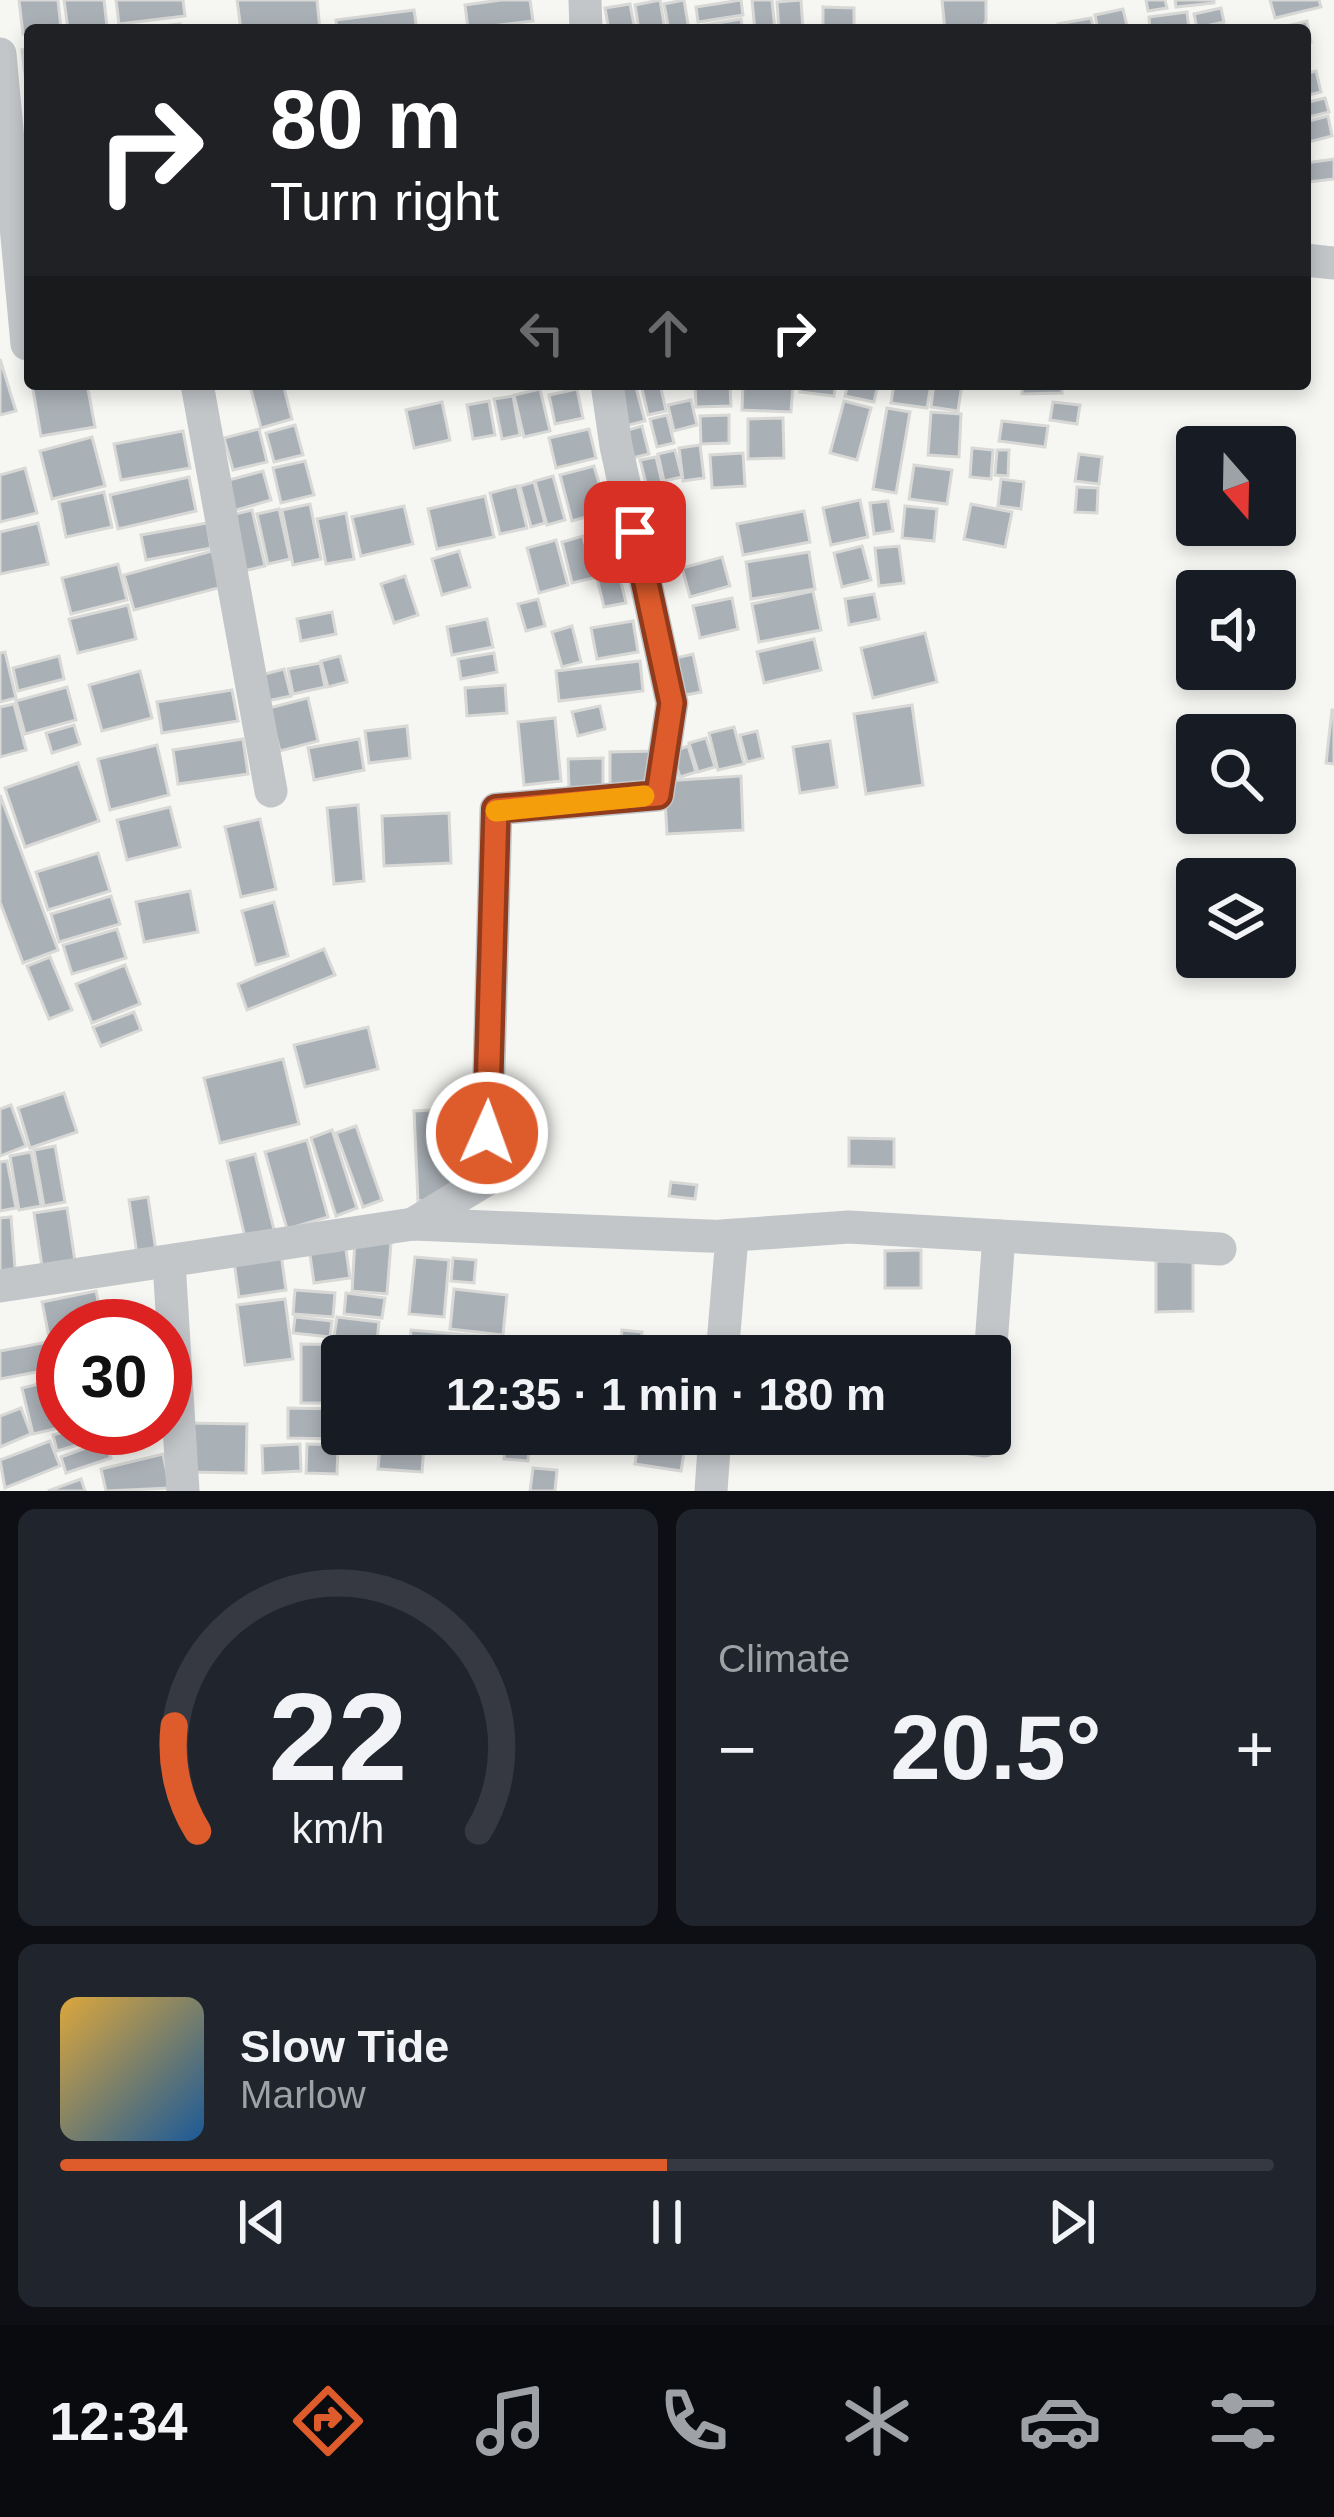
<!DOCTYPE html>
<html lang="en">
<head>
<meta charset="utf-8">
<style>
	body { margin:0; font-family:Arial,sans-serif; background:#20242c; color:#f1f3f6; height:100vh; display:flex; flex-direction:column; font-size:45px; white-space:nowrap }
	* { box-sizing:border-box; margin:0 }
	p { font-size:39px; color:#9ea1a6 }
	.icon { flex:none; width:66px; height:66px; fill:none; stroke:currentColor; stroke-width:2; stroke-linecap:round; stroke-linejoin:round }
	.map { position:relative; height:1491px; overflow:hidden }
	.panel { display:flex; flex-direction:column; gap:18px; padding:18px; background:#0d0f14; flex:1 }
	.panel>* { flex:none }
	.guide { position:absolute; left:24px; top:24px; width:1287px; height:366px; border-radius:12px; box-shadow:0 6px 18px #0003; background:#202124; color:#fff; overflow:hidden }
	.needle { width:78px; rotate:160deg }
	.fabs { position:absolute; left:1176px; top:426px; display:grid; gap:24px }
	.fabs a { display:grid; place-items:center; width:120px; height:120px; border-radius:12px; background:#171b24; box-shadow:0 6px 18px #0003; font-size:60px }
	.speed { position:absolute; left:36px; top:1299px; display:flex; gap:24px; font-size:60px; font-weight:700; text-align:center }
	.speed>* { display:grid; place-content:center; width:156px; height:156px; border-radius:50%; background:#171b24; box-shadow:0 6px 18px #0003; line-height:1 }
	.speed .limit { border:18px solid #d22; background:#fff; color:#111 }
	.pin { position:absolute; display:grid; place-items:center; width:102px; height:102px; color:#fff; margin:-51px; border-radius:24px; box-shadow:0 6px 18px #0006 }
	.me { position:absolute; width:132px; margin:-66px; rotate:2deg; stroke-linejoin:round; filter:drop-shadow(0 0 9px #0008) }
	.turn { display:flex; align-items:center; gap:42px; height:252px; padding:0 48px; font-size:54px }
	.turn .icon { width:156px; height:156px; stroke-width:2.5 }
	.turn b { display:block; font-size:84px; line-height:102px }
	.lanes { display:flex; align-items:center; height:114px; padding:0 48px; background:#0003; justify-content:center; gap:60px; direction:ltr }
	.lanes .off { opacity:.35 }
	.big { font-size:90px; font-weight:700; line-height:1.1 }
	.panel .card { flex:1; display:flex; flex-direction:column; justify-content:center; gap:18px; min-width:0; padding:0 42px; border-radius:18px; background:#20242c }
	.panel .dial { align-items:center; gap:0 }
	.dial svg { height:312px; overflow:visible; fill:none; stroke:#363941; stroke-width:7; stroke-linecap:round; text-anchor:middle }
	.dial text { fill:#f1f3f6; stroke:none }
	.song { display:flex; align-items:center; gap:36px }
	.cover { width:144px; height:144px; border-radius:18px; background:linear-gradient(135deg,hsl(40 70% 55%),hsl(210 70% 35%)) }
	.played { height:12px; border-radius:6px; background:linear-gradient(90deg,#de5b2b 50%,#363941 50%) }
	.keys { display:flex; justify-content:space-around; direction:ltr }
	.heat { display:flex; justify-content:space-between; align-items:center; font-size:66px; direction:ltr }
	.panel .tiles { flex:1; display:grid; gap:18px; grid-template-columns:1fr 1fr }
	.card:last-child { grid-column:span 2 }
	.trip { position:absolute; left:321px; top:1335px; width:690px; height:120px; border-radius:12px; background:#171b24; box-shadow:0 6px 18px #0003; font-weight:700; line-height:120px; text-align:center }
	.tab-bar { display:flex; height:192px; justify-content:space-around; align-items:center; background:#090b0e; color:#9ea1a6 }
	.tab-bar .icon { width:84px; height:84px }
	.tab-bar .selected { color:#de5b2b }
	.tab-bar b { font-size:54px; color:#f1f3f6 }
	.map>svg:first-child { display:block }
	.building { fill:#a9b0b6; stroke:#d8d8d6; stroke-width:3 }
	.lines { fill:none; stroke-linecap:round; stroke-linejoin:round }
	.minor { stroke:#c2c6c9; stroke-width:33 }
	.route-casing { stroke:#903b1c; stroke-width:30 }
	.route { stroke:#de5b2b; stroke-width:21 }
	.slow { stroke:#f59e0b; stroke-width:21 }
</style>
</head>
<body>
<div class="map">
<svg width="1334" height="1491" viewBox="0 0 1334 1491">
	<rect width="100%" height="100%" fill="#f6f6f3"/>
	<g class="building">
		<path d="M19 0H58L61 29 23 34Z"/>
		<path d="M64 0H104L107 27 68 30Z"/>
		<path d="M116 0H183L185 16 119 24Z"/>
		<path d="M237 0H317L320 30H241Z"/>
		<path d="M501 0H530L533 21 468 29 465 5Z"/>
		<path d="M660 0 665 30H639L635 5Z"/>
		<path d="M684 0 689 30H669L664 4Z"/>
		<path d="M741 0 743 15 698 22 696 7Z"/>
		<path d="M752 0H772L775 30H755Z"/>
		<path d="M801 0 803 30H779L777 2Z"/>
		<path d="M942 0H986V21L981 30H945Z"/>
		<path d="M1146 0H1165L1167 8 1148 11Z"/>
		<path d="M1175 0H1214V3L1176 7Z"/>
		<path d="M1270 0H1319L1321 7 1275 18Z"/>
		<path d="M630 4 635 30H609L605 8Z"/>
		<path d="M823 7 854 8V30H823Z"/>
		<path d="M1221 8 1224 22 1197 28 1194 14Z"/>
		<path d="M1123 9 1128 30H1098L1095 15Z"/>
		<path d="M414 10 417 30H337L336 20Z"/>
		<path d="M1187 12 1189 30H1150L1149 17Z"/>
		<path d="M1091 18 1094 30H1059L1058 24Z"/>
		<path d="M741 19 743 30H700L699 26Z"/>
		<path d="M1307 21 1311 42 1305 44V30H1270Z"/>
		<path d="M180 24 181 30H130Z"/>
		<path d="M30 48V107H29L22 50Z"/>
		<path d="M1316 71 1321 92 1305 96V74Z"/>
		<path d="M1325 98 1329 112 1305 118V103Z"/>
		<path d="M1328 116 1332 136 1305 143V122Z"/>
		<path d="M1334 159V179L1308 182 1306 163Z"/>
		<path d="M0 359 16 411 0 415Z"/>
		<path d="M32 384H87L95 427 41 436Z"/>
		<path d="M259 384H283L292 419 261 428 250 386Z"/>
		<path d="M613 384H635L645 421 621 427Z"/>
		<path d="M641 384H660L666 411 648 415Z"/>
		<path d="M695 384H730L731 406 696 407Z"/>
		<path d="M743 384H793L791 412 742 410Z"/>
		<path d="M801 384H836L834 396 800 392Z"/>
		<path d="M848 384H878L874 402 845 396Z"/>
		<path d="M894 384H931L927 408 891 403Z"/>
		<path d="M934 384H962L958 411 931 407Z"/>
		<path d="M1022 384H1062V393L1022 394Z"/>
		<path d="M540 389 550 431 524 437 514 395Z"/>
		<path d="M577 389 583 418 555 424 549 395Z"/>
		<path d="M513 396 520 435 502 439 494 399Z"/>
		<path d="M691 400 697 425 674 431 668 405Z"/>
		<path d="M489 401 495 435 473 439 467 405Z"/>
		<path d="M844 401 871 408 857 460 830 453Z"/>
		<path d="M442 402 450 440 414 448 406 410Z"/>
		<path d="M1053 402 1080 405 1077 424 1050 420Z"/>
		<path d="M887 408 910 412 896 493 873 489Z"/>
		<path d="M931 412 961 414 959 457 928 455Z"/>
		<path d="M667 415 674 443 657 447 650 419Z"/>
		<path d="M729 415V443L701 444 700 416Z"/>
		<path d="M783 418 784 458 748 459V419Z"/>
		<path d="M1002 421 1048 426 1045 447 999 441Z"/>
		<path d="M295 425 303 455 274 462 266 433Z"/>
		<path d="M642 426 649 454 628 459 621 432Z"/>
		<path d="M259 429 267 462 233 470 224 438Z"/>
		<path d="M589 429 596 458 556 468 549 438Z"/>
		<path d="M183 431 190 468 121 480 114 444Z"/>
		<path d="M92 437 105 486 52 499 40 451Z"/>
		<path d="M700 445 704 478 683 481 679 448Z"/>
		<path d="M972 448 993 450 991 479 970 477Z"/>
		<path d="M675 450 682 477 664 481 658 454Z"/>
		<path d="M997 450H1009L1008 476 995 475Z"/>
		<path d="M743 453 745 486 712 488 710 455Z"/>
		<path d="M1079 454 1102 457 1099 484 1075 481Z"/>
		<path d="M656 457 662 483 647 487 640 460Z"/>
		<path d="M305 461 314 495 281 503 273 468Z"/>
		<path d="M914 465 952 470 947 504 909 499Z"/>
		<path d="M594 466 607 511 572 521 560 475Z"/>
		<path d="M25 468 37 513 0 522V475Z"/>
		<path d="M263 471 271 500 233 511 225 481Z"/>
		<path d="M553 476 565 520 547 525 535 481Z"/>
		<path d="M189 477 196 511 118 529 110 495Z"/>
		<path d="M1001 479 1024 482 1021 509 998 506Z"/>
		<path d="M534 482 545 523 531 527 520 486Z"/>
		<path d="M517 486 527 528 500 534 490 493Z"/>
		<path d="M1077 487 1098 488 1097 513 1075 512Z"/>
		<path d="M104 492 112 527 66 537 59 502Z"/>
		<path d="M485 496 494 537 437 549 428 509Z"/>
		<path d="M860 500 868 537 831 545 823 508Z"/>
		<path d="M888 501 893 531 874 534 870 503Z"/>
		<path d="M310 504 321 559 293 565 282 510Z"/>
		<path d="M971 504 1012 512 1005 547 964 539Z"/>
		<path d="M404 506 413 544 361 556 352 517Z"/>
		<path d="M905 506 937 509 934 541 902 538Z"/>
		<path d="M279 509 290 559 268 564 257 514Z"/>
		<path d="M252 510 265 566 240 572 227 516Z"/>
		<path d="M804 511 810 542 743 555 737 524Z"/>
		<path d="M346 513 354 559 326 564 317 519Z"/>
		<path d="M38 523 48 564 0 574V532Z"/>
		<path d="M207 523 211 548 146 560 141 535Z"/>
		<path d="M607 531 617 570 596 576 586 536Z"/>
		<path d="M583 536 594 578 572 583 562 542Z"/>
		<path d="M556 540 568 585 539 593 527 548Z"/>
		<path d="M862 546 871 580 842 587 834 553Z"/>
		<path d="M899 546 904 583 879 586 875 548Z"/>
		<path d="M212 551 222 587 134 610 124 575Z"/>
		<path d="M459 551 470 587 442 595 432 559Z"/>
		<path d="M809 552 815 589 751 599 746 562Z"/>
		<path d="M722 557 730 586 690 597 682 568Z"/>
		<path d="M118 564 127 600 71 614 62 578Z"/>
		<path d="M619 573 626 603 604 607 597 578Z"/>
		<path d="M405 576 418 615 394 623 381 584Z"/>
		<path d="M813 591 821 630 759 642 752 604Z"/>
		<path d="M874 594 879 619 849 625 845 599Z"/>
		<path d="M732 598 738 629 700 638 693 606Z"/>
		<path d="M538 599 545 626 526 631 518 604Z"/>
		<path d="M128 605 136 639 78 653 69 619Z"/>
		<path d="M332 612 336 634 301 641 297 619Z"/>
		<path d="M487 619 493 647 452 655 447 627Z"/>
		<path d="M633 621 638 652 597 659 591 628Z"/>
		<path d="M572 626 581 662 562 667 552 632Z"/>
		<path d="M925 633 937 682 873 698 861 648Z"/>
		<path d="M814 639 821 670 764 683 757 652Z"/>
		<path d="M5 652 16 698 0 702V653Z"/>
		<path d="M494 653 497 672 461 679 458 659Z"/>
		<path d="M693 654 701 692 676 697 667 660Z"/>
		<path d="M59 656 64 679 18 691 13 668Z"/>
		<path d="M340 656 347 682 328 687 321 661Z"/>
		<path d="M640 661 643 691 559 701 556 671Z"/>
		<path d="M320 663 325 687 293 694 288 669Z"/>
		<path d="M284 669 291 696 267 701 261 675Z"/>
		<path d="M140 671 152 718 102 731 89 685Z"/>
		<path d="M505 685 507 713 467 716 465 688Z"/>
		<path d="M67 687 76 720 25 734 16 701Z"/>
		<path d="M232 690 238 721 162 733 157 702Z"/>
		<path d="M308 698 318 741 280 751 269 708Z"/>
		<path d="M14 704 26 750 0 757V707Z"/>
		<path d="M912 705 923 785 866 794 854 714Z"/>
		<path d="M600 706 605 729 578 736 572 712Z"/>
		<path d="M1332 710H1334V764L1326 763Z"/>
		<path d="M555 718 561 781 524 785 518 722Z"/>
		<path d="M74 725 80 744 52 753 46 733Z"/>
		<path d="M407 726 410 758 369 763 365 731Z"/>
		<path d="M734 727 744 764 718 770 709 733Z"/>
		<path d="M757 731 763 758 747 762 740 735Z"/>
		<path d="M706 738 715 767 698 772 689 743Z"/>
		<path d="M243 739 248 774 178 784 173 750Z"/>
		<path d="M359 739 364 770 314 780 308 748Z"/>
		<path d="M830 741 837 787 800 793 793 747Z"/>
		<path d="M157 745 169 795 110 810 98 759Z"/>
		<path d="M688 746 696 772 680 777 672 752Z"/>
		<path d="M656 751V785H610V752Z"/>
		<path d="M603 758V788H569L568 759Z"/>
		<path d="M78 763 99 821 25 847 5 788Z"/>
		<path d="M741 776 743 830 667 834 664 781Z"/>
		<path d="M0 795 58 950 23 963 0 902Z"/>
		<path d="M358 805 364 881 334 884 327 808Z"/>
		<path d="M170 807 180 847 127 860 117 820Z"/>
		<path d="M449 813 451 863 384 866 382 816Z"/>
		<path d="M260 819 276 889 241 897 225 827Z"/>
		<path d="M98 853 110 891 48 910 36 872Z"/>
		<path d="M190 891 198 932 144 942 136 902Z"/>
		<path d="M111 896 120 924 59 942 51 914Z"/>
		<path d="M274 902 288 956 256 965 242 911Z"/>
		<path d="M117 929 126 958 72 974 63 945Z"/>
		<path d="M324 949 335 975 247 1010 238 984Z"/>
		<path d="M50 957 72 1010 49 1019 27 966Z"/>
		<path d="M125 965 140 1004 92 1023 76 984Z"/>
		<path d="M134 1012 141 1030 101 1046 93 1027Z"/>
		<path d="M368 1027 378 1069 305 1087 294 1045Z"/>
		<path d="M283 1059 299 1124 220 1143 204 1078Z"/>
		<path d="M64 1093 77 1132 30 1148 18 1108Z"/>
		<path d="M11 1105 26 1146 0 1156V1109Z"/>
		<path d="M448 1109 452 1198 418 1201 414 1111Z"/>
		<path d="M356 1126 382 1200 363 1207 336 1133Z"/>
		<path d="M332 1130 357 1208 336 1216 311 1138Z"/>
		<path d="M849 1138 894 1139V1167L849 1166Z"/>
		<path d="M307 1140 328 1217 287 1229 265 1152Z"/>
		<path d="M55 1146 65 1202 44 1206 34 1150Z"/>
		<path d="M31 1152 41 1206 19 1210 10 1156Z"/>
		<path d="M255 1154 274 1230 245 1237 227 1161Z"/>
		<path d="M7 1161 16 1208 0 1211V1162Z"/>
		<path d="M671 1182 697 1185 695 1199 669 1196Z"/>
		<path d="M148 1197 157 1258 138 1261 129 1200Z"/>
		<path d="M67 1208 76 1268 43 1273 34 1213Z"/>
		<path d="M11 1217 16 1280 0 1281V1218Z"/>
		<path d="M355 1240 391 1243 387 1294 352 1291Z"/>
		<path d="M345 1243 350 1278 314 1283 309 1248Z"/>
		<path d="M921 1250V1288H885V1251Z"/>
		<path d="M281 1254 286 1290 239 1297 234 1261Z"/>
		<path d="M415 1257 449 1260 444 1317 409 1314Z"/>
		<path d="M453 1258 476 1260 474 1283 451 1281Z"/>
		<path d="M1156 1261H1193V1311L1156 1312Z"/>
		<path d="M454 1289 507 1295 503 1335 450 1329Z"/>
		<path d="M295 1290 335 1293 333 1317 293 1314Z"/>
		<path d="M96 1291 103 1326H63V1334L49 1337 42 1302Z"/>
		<path d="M346 1293 385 1298 382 1318 344 1314Z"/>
		<path d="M285 1299 293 1359 245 1365 237 1305Z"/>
		<path d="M295 1317 332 1321 330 1337 293 1333Z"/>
		<path d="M337 1317 379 1322 377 1341 334 1336Z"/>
		<path d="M411 1330 504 1338 503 1356H408Z"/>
		<path d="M622 1330 642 1332 640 1356H619Z"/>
		<path d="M63 1339V1367L0 1379V1351Z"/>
		<path d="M301 1344 354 1345V1356H342V1403H301Z"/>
		<path d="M63 1378V1427L33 1434 22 1388Z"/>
		<path d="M21 1408 31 1434 0 1447V1416Z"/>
		<path d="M288 1408 340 1409 339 1439 288 1438Z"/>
		<path d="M188 1423 247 1424 246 1473 187 1472Z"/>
		<path d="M76 1428H104L106 1437 57 1451 53 1435Z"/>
		<path d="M381 1434H425L422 1472 378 1469Z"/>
		<path d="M506 1434H531L528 1461 504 1459Z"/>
		<path d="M640 1434H687L681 1471 635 1464Z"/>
		<path d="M50 1441 60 1466 5 1488 0 1460Z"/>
		<path d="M105 1441 111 1458 66 1473 61 1457Z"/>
		<path d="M300 1444 301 1471 263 1473 262 1446Z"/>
		<path d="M307 1444 338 1445 337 1474 306 1473Z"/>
		<path d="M163 1454 170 1488 106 1491 101 1469Z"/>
		<path d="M533 1468 557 1470 555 1491H530Z"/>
		<path d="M81 1479 85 1491H48Z"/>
	</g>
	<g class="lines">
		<g class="minor">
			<path d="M585 0 586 30"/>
			<path d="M0 54 27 344"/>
			<path d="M1305 260 1334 263"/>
			<path d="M197 384 271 791"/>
			<path d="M413 1224 486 1180 496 809 658 795 672 703 616 446 607 384"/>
			<path d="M721 1236 849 1227 1220 1249"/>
			<path d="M169 1262 183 1491"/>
			<path d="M0 1286 413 1224 732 1237 722 1356"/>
			<path d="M990 1359 999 1236"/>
			<path d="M938 1434 984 1441 985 1434"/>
			<path d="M711 1491 715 1434"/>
		</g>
	</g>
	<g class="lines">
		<defs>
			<path id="route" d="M487 1133 496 809 658 795 672 703 635 532"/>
		</defs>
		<use href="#route" class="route-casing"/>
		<use href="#route" class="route"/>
		<path class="slow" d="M496 811 644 796"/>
	</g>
</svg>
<div class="fabs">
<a><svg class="needle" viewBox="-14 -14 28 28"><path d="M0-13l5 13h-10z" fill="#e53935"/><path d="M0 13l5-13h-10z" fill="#9ea1a6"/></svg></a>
<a><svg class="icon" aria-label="sound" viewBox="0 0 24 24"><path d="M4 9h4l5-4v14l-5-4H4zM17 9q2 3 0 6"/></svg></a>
<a><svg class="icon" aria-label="search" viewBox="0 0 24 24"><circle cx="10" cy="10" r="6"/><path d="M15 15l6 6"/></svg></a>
<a><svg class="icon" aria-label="layers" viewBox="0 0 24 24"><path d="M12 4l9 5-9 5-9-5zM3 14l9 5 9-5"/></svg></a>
</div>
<div class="speed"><div class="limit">30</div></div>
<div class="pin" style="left:635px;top:532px;background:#d93025"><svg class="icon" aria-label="arrive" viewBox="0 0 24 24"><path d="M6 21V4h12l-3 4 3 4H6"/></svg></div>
<svg class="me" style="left:487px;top:1133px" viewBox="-20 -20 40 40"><circle r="17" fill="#de5b2b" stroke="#fff" stroke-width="3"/><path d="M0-11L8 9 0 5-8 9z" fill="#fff"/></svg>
<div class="trip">12:35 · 1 min · 180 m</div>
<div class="guide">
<div class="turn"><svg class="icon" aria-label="right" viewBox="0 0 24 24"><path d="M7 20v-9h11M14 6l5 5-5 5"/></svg><div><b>80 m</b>Turn right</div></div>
<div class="lanes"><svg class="icon off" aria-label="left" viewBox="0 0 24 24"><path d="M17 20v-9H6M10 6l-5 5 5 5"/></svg><svg class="icon off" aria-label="ahead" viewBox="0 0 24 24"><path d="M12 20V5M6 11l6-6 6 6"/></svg><svg class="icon" aria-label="right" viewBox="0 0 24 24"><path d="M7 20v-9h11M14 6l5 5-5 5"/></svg></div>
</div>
</div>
<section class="panel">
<div class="tiles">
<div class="card dial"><svg viewBox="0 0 100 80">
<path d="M14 69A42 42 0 1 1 86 69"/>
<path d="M14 69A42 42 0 0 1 8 42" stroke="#de5b2b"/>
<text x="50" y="56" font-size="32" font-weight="700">22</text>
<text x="50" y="72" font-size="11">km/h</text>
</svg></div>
<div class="card"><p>Climate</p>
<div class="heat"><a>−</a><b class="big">20.5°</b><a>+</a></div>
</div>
<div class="card">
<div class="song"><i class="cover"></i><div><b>Slow Tide</b><p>Marlow</p></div></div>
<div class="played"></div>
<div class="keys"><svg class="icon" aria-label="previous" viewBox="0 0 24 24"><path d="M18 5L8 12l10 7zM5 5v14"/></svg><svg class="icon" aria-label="pause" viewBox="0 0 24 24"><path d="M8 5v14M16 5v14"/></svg><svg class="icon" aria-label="next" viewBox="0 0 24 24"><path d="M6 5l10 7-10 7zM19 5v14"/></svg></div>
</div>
</div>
</section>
<nav class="tab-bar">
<b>12:34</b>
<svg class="icon selected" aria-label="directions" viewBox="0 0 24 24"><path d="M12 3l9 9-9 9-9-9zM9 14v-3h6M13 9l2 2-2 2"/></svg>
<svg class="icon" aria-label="music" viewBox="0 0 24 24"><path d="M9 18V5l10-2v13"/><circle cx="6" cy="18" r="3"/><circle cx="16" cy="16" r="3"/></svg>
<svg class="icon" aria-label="phone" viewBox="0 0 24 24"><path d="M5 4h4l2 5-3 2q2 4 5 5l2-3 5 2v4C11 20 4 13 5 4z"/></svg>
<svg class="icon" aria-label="climate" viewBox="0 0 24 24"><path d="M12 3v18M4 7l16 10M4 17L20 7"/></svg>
<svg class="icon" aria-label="car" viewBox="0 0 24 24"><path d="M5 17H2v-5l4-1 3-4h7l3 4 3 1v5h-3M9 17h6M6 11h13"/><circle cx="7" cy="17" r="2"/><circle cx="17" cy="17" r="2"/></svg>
<svg class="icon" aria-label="filters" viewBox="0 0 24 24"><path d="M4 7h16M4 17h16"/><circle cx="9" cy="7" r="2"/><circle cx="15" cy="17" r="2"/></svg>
</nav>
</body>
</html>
